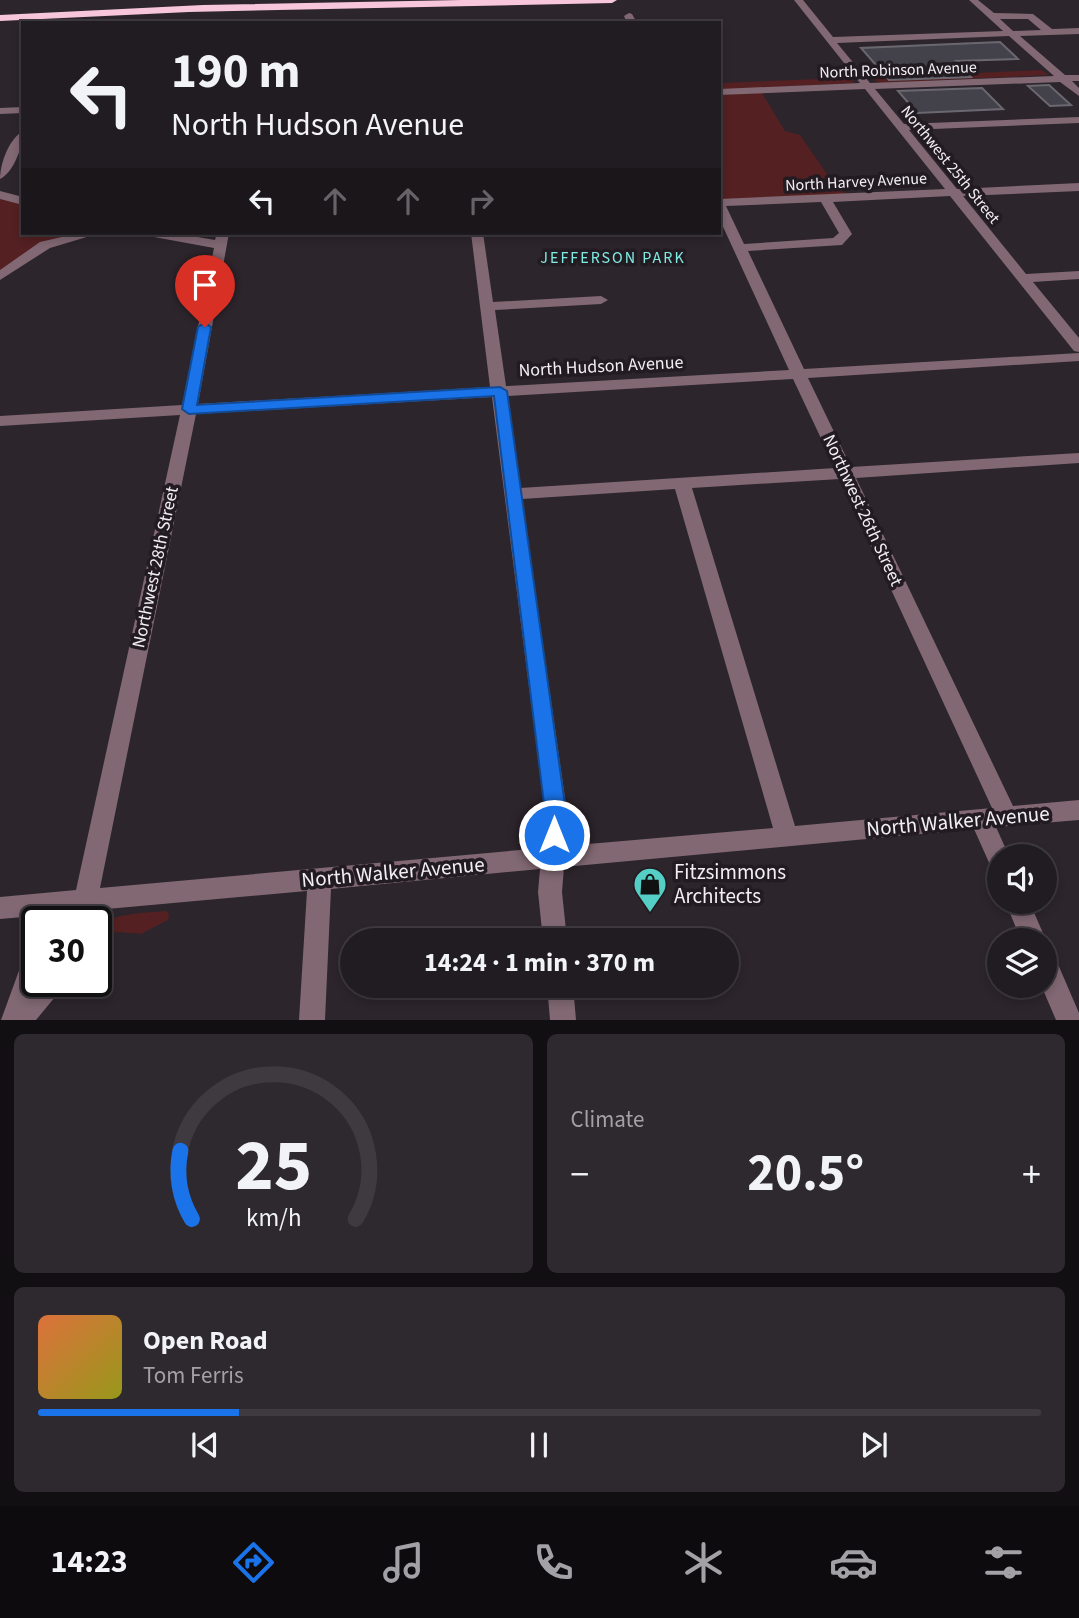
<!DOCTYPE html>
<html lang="en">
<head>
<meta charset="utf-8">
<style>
	body { margin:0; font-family:"Source Sans 3",sans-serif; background:#2d292e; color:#f1f3f6; height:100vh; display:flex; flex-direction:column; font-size:26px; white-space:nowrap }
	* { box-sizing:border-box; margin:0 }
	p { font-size:23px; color:#a2a1a5 }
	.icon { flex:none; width:38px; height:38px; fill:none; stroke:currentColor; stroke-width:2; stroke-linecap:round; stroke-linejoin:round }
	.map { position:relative; height:1020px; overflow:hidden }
	.drawer { display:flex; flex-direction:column; gap:14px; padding:14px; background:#120f12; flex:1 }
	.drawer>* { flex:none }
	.guide { position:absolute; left:21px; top:21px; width:700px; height:214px; border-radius:0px; box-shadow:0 4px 10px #0003,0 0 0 2px #3e3a3f; background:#211c21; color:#f1f3f6; overflow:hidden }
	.fabs { position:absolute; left:987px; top:844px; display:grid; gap:14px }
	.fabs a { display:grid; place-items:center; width:70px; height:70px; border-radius:50%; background:#211c21; box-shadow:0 4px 10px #0003,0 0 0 2px #3e3a3f; font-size:35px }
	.speed { position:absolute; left:21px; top:906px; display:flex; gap:14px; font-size:35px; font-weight:700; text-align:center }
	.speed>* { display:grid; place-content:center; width:91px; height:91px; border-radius:50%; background:#211c21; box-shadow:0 4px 10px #0003,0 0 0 2px #3e3a3f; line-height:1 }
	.speed .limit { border:4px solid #111; border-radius:10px; background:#fff; color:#111 }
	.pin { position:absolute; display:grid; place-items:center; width:60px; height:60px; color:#fff; margin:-72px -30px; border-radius:50% 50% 50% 0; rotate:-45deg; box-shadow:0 0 7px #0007 }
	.pin .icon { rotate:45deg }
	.me { position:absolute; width:77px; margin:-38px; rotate:0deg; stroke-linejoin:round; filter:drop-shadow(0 0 5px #0008) }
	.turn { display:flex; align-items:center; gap:24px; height:147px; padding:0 35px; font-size:32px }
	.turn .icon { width:91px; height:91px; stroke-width:2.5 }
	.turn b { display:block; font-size:49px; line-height:60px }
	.lanes { display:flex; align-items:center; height:66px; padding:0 35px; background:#0003; justify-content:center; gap:35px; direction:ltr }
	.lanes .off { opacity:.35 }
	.big { font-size:52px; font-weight:700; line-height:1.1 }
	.drawer .tile { flex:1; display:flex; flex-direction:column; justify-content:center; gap:10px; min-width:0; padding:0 24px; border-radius:10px; background:#2d292e }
	.drawer .dial { align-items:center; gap:0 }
	.dial svg { height:182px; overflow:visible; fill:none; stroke:#3e3a3f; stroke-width:7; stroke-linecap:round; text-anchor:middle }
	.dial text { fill:#f1f3f6; stroke:none }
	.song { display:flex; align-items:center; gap:21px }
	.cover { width:84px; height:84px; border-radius:10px; background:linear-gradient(135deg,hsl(20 70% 55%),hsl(60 70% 35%)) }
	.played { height:7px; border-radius:4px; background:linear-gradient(90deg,#1a73e8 20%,#3e3a3f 20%) }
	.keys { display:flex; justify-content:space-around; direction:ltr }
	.heat { display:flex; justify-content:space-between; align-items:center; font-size:38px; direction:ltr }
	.drawer .tiles { flex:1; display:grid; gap:14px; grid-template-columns:1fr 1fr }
	.tile:last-child { grid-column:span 2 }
	.trip { position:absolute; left:340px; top:928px; width:399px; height:70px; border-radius:35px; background:#211c21; box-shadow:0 4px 10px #0003,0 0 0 2px #3e3a3f; font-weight:700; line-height:70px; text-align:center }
	.dock { display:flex; height:112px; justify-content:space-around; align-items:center; background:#0d0b0d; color:#a2a1a5 }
	.dock .icon { width:49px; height:49px }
	.dock .current { color:#1a73e8 }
	.dock b { font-size:32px; color:#f1f3f6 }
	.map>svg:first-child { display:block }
	.green { fill:#542022 }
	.building { fill:#434149; stroke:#6a6771; stroke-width:2 }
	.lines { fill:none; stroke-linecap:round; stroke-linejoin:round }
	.minor { fill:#816872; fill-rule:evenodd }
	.highway { fill:#f8c6da; fill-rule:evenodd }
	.route { fill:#1a73e8; stroke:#114b97; stroke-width:2 }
	.labels { text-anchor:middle; stroke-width:7; stroke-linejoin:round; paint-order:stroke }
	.far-street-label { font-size:16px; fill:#f2eef2; stroke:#221c22 }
	.far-neighbourhood-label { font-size:16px; letter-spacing:2px; fill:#81ebe3; stroke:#221c22 }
	.street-label { font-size:18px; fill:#f2eef2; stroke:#221c22 }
	.near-street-label { font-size:21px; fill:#f2eef2; stroke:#221c22 }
	.near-poi-label { font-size:21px; fill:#f2eef2; stroke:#221c22; text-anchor:start }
</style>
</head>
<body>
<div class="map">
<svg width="1079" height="1020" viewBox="0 0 1079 1020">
	<rect width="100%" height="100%" fill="#2c252c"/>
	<g class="green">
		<path d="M1041 70 1049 75 880 83 871 78Z"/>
		<path d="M844 78 852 79 854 83 719 90V83Z"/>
		<path d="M762 93 785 131 800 135 827 174 846 194 719 200V95Z"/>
		<path d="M0 199 23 204V233H77L55 239 0 271Z"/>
		<path d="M166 911 169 914 168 920 141 934 118 932 103 936 96 935 97 926C116 913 143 913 166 911Z"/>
	</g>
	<g class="building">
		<path d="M1000 42 1018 59 956 61 971 77 889 80 861 48Z"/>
		<path d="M1049 85 1071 105 1050 106 1028 86Z"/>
		<path d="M982 88 1003 109 917 113 898 91Z"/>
	</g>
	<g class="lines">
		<g class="minor">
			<path d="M794 0H803L833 37 1003 31 969 0H978L994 13 1033 14 1052 29 1079 28V34L1020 36 1065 75H1079V81H1072L1079 88V96L1060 82 875 89 904 124 1079 117V123L909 130 957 189 1079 183V191L963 196 1026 274 1079 271V279L1033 282 1079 338V352L1074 351 950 196 833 202 852 234 842 245 748 251 804 369 1079 353V361L808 378 851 467 1079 453V463L856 478 1013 806 1079 800V820L996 827 1009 856H999V870L991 867 974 829 564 867 562 892 567 940H543L538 892 540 869 331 889 325 1020H299L307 891 96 910 93 922H44L47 915 0 919V897L76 890 180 415 0 426V416L182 405 214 248 154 237 148 233H174L215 240 217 233H229L198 404 490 387 471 233H483L493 302 601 296 608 300 601 304 495 310 506 386 789 370 719 218V199L945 189 865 89 719 95V89L860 83ZM1000 19H1028L1041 30 1013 31ZM1009 36 1054 76 870 83 837 43ZM821 202 839 233 833 238 744 244 726 206ZM793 379 835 468 520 488 507 396ZM492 397 545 812 542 848 100 888 196 414ZM840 479 992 808 795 826 692 488ZM675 489 773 828 565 846 567 812 522 499Z"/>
			<path d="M629 13 632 14 637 23H627L624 16Z"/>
			<path d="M23 107V113L0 114V108Z"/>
			<path d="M23 131C23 146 14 172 0 179 0 163 9 139 23 131Z"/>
			<path d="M0 191 23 197V205L0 199Z"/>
			<path d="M79 233H100L50 248 0 280V270L40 242Z"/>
			<path d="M1005 901H1029L1046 940 1045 944V940H1021Z"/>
			<path d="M37 942V982H64L60 991 36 1020H1L28 946Z"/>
			<path d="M1045 952 1054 955 1079 1013V1020H1056L1041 985H1045Z"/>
			<path d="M547 985H573L576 1020H550Z"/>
		</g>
		<path class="highway" d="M461 0H617L612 3 189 12 0 21V15L203 5Z"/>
	</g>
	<path class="route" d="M205 323 211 327 197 405 500 387 507 391 566 812 561 842 554 844 547 842 544 835 545 812 494 396 189 414 182 409 198 327Z"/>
	<defs>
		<symbol id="shop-pin" viewBox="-11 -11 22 30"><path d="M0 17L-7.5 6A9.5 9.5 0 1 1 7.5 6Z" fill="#55cec5" stroke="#221c22"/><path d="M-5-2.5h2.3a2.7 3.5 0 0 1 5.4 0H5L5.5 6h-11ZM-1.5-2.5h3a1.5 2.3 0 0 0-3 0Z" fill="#111"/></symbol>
	</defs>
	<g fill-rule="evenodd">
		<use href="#shop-pin" x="631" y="865" width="38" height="52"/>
	</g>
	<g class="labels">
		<g class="far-street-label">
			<text transform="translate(898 69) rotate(-2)" y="6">North Robinson Avenue</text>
			<text transform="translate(951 164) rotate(51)" y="6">Northwest 25th Street</text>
			<text transform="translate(856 181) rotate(-3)" y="6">North Harvey Avenue</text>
		</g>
		<g class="far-neighbourhood-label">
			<text x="613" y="263">JEFFERSON PARK</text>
		</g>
		<g class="street-label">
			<text transform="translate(601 366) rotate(-3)" y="6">North Hudson Avenue</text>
			<text transform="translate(863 510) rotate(65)" y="6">Northwest 26th Street</text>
			<text transform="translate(155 567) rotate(-78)" y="6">Northwest 28th Street</text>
		</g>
		<g class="near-street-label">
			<text transform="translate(958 821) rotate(-5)" y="7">North Walker Avenue</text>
			<text transform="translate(393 872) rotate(-5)" y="7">North Walker Avenue</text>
		</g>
		<g class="near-poi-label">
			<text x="674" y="879">Fitzsimmons<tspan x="674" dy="24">Architects</tspan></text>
		</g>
	</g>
</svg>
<div class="fabs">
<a><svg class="icon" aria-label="sound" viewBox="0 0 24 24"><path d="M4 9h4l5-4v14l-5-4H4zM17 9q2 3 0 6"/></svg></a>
<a><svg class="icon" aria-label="layers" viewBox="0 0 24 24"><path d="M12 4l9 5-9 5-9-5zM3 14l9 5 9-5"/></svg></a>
</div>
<div class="speed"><div class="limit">30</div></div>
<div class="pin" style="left:205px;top:327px;background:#d93025"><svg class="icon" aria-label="arrive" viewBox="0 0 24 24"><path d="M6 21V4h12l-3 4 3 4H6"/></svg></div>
<svg class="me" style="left:554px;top:835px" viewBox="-20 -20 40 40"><circle r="17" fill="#1a73e8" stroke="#fff" stroke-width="3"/><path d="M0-11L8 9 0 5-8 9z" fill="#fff"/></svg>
<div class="trip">14:24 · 1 min · 370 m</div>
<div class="guide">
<div class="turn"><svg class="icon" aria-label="left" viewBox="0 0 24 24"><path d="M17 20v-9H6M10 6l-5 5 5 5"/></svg><div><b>190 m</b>North Hudson Avenue</div></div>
<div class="lanes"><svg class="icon" aria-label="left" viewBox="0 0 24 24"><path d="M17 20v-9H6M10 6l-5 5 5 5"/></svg><svg class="icon off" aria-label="ahead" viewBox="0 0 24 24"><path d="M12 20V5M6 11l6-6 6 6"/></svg><svg class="icon off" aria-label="ahead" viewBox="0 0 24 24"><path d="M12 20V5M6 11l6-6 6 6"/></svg><svg class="icon off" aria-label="right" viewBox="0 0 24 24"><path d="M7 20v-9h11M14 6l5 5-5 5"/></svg></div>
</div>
</div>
<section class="drawer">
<div class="tiles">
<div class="tile dial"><svg viewBox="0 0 100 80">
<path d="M14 69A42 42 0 1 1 86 69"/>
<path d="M14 69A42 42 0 0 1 9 39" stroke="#1a73e8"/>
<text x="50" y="56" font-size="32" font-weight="700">25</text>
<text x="50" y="72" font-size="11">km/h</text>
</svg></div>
<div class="tile"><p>Climate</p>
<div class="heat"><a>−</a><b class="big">20.5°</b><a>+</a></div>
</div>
<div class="tile">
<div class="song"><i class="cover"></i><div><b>Open Road</b><p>Tom Ferris</p></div></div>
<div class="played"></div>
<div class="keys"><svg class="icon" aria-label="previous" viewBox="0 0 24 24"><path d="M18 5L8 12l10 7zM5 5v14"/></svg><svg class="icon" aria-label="pause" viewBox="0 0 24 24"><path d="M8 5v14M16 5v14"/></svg><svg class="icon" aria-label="next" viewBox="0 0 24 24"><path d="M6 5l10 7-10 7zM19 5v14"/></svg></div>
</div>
</div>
</section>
<nav class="dock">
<b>14:23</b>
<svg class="icon current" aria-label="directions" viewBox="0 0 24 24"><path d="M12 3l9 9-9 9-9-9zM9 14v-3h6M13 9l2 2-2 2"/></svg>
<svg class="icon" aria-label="music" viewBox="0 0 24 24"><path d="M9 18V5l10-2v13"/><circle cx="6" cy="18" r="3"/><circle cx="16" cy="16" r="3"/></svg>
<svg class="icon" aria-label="phone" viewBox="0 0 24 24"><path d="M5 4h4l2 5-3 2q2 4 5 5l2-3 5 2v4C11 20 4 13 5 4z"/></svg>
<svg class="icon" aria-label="climate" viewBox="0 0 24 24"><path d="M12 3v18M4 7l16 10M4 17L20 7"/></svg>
<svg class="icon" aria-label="car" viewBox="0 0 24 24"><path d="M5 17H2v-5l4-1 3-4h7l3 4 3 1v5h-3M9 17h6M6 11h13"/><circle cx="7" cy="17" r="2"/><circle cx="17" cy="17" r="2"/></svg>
<svg class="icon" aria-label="filters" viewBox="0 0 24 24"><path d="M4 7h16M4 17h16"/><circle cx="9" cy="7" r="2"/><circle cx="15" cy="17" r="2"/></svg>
</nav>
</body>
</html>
